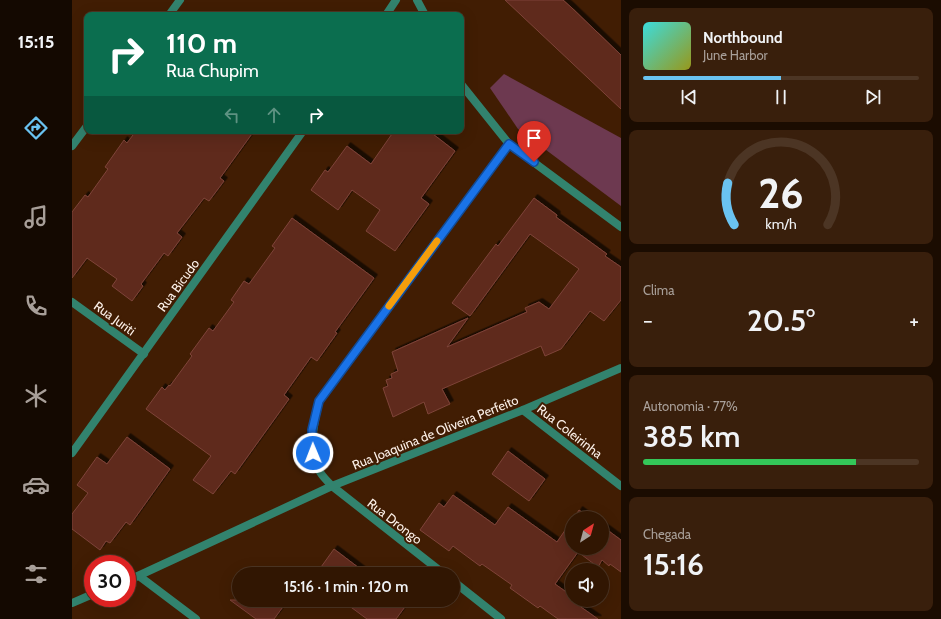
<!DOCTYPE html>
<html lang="pt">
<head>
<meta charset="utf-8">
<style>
	body { margin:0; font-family:Cabin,sans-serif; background:#391f0c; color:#f1f3f6; height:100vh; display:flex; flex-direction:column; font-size:15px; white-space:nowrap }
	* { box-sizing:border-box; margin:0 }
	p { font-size:13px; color:#a89f99 }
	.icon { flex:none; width:22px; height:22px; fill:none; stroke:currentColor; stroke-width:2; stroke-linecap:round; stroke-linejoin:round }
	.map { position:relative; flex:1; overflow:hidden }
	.panel { display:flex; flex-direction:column; gap:8px; padding:8px; background:#1b0c01; width:320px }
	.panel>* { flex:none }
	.guide { position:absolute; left:12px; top:12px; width:380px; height:122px; border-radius:8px; box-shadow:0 4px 16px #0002,0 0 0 1px #4c3524; background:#0b6e4f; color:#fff; overflow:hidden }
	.needle { width:26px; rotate:36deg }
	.buttons { position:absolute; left:493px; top:511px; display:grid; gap:8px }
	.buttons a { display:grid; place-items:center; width:44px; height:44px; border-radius:50%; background:#311602; box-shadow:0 4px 16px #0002,0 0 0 1px #4c3524; font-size:20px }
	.speed { position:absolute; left:12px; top:555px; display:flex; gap:8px; font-size:20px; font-weight:700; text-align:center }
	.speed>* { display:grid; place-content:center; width:52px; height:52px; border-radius:50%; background:#311602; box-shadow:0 4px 16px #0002,0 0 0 1px #4c3524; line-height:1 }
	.speed .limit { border:6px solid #d22; background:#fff; color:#111 }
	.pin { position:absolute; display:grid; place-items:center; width:34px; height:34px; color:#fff; margin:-41px -17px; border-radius:50% 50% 50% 0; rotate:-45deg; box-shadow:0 0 4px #0007 }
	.pin .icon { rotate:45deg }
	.me { position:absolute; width:44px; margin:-22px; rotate:359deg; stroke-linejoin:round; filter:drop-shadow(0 0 3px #0008) }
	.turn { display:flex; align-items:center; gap:14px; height:84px; padding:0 16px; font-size:18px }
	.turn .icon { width:52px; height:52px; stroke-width:2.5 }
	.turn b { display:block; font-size:28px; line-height:34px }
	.lanes { display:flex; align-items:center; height:38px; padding:0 16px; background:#0003; justify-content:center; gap:20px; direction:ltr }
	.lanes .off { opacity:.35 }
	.big { font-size:30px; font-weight:600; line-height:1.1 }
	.panel .tile { flex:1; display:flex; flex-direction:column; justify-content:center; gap:6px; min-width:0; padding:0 14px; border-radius:8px; background:#391f0c }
	.panel .dial { align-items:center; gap:0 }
	.dial svg { height:104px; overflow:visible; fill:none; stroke:#4c3524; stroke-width:7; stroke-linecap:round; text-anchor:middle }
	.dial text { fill:#f1f3f6; stroke:none }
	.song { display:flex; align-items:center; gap:12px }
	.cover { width:48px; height:48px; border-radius:6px; background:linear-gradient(135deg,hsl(180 70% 55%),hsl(60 70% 35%)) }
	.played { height:4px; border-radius:2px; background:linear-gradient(90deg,#6ac3f1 50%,#4c3524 50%) }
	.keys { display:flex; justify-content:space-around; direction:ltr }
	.heat { display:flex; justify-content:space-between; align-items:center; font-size:22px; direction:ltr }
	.charge { height:6px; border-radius:3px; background:linear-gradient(90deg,#34c759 77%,#4c3524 0) }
	.trip { position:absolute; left:160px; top:567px; width:228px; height:40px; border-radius:20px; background:#311602; box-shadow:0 4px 16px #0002,0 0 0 1px #4c3524; font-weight:600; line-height:40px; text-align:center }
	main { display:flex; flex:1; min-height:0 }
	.tabs { display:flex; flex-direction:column; width:72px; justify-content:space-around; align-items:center; background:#140901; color:#a89f99 }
	.tabs .icon { width:28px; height:28px }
	.tabs .current { color:#6ac3f1 }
	.tabs b { font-size:18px; color:#f1f3f6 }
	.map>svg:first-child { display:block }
	.green { fill:#6d3950 }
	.building { fill:#5f291e; stroke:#7e4438; filter:url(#shadow) }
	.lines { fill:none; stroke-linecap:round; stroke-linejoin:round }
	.street { stroke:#32836e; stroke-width:8 }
	.route-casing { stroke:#114b97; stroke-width:10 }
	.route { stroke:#1a73e8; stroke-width:7 }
	.slow { stroke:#f59e0b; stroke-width:7 }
	.labels { text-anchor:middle; stroke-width:4; stroke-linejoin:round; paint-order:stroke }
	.street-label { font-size:13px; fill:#fcf0e8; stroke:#411d03 }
</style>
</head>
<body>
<main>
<nav class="tabs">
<b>15:15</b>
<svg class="icon current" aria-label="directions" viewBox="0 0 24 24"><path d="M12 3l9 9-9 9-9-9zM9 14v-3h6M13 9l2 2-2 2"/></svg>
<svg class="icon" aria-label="music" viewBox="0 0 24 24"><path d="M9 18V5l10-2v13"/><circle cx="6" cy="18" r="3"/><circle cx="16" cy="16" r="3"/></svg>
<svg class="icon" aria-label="phone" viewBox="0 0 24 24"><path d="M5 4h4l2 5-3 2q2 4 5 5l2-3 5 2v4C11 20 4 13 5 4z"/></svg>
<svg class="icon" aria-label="climate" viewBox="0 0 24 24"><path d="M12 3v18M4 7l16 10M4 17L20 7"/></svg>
<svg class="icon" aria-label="car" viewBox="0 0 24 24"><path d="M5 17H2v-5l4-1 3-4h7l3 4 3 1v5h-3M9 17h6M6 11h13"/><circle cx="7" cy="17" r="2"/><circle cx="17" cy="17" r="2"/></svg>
<svg class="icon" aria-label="filters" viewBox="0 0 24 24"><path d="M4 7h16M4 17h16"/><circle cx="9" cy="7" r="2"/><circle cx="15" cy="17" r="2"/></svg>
</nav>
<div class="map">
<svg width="549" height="619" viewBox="0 0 549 619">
	<defs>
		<filter id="shadow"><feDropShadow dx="3.5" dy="-3.5" stdDeviation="0" flood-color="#0009"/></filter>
	</defs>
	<rect width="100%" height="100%" fill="#411d03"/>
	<path class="green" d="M432 74 549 138V206L446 129 418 88Z"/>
	<g class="building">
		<path d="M433 0H491L500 8 549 55V109Z"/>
		<path d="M64 131H182L148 178 152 181 137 201 132 198 105 233 110 237 96 256 92 253 69 284 71 286 60 301 40 286 45 279 15 258 0 278V212L13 195 16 197 36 169 33 167 52 140 55 143Z"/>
		<path d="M322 131H357L383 151 349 198 357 204 323 251 294 231 308 210 280 190 266 210 239 190 253 170 256 172 275 146 299 164Z"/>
		<path d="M462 198 485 215 484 217 535 254 533 256 549 267V300L532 321 518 311 489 349 473 356 469 346 370 389 378 404 356 414 352 402 321 417 311 388 316 386 314 380 320 378 319 374 326 371 320 352 396 318 375 347 455 312 453 308 467 302 477 309 507 269 458 234 398 316 380 303 424 244 426 246Z"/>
		<path d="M220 218 302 278 263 332 265 333 245 361 239 357 212 395 217 399 163 474 159 471 141 494 121 480 139 456 74 409 90 387 93 390 97 385 98 386 120 356 118 354 137 328 141 331 162 302 159 300 172 281 177 284 203 248 200 246Z"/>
		<path d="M55 437 98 469 58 525 54 522 38 543 34 541 28 550 0 529V514L16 493 5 485 25 457 35 464Z"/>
		<path d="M436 451 473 479 457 501 420 474Z"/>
		<path d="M381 495 423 525 436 507 485 542 500 520V548H530V526L549 540V572L538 564 537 566 530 560 526 567 506 552 483 584 500 596V600H505L511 604 509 607 526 619H486L468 606 466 608 438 588 440 585 410 564 408 566 381 546 377 551 348 530 367 503 372 507Z"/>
		<path d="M507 510 518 518H502Z"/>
		<path d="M262 549 295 574H244Z"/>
		<path d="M158 600H216L202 619H184Z"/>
		<path d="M280 600H338L324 619H295L276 605Z"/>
	</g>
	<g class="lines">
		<g class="street">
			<path d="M345 0 353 15"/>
			<path d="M97 15 108 0"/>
			<path d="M314 15 324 0"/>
			<path d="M389 84 437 144 549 227"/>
			<path d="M0 146 15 126"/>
			<path d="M0 302 72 354"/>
			<path d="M451 410 549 486"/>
			<path d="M0 453 231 131"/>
			<path d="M372 574 260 486C256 482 251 477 248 472 235 450 242 424 247 401L437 144"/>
			<path d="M67 576 124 619"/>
			<path d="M55 581 260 486 451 410 549 368"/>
			<path d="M381 581 429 619"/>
			<path d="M0 603 21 594"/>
		</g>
	</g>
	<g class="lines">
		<defs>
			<path id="route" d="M241 453 240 430 247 401 437 144 462 162"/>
		</defs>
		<use href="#route" class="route-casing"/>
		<use href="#route" class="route"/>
		<path class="slow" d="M317 306 365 241"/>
	</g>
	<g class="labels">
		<g class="street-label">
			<text transform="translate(106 285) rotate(-54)" y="5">Rua Bicudo</text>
			<text transform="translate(43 318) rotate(36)" y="5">Rua Juriti</text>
			<text transform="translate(498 431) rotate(38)" y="5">Rua Coleirinha</text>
			<text transform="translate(363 432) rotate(-22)" y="5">Rua Joaquina de Oliveira Perfeito</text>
			<text transform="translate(323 521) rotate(38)" y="5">Rua Drongo</text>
		</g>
	</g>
</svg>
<div class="buttons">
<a><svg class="needle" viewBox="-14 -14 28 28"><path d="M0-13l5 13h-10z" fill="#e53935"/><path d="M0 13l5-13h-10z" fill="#a89f99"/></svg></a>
<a><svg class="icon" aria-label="sound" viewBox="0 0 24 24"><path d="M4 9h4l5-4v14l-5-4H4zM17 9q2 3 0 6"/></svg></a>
</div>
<div class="speed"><div class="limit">30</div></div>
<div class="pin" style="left:462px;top:162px;background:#d93025"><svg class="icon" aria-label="arrive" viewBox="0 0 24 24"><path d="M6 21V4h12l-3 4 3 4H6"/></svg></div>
<svg class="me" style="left:241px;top:453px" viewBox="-20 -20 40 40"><circle r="17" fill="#1a73e8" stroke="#fff" stroke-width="3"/><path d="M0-11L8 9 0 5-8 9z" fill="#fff"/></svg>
<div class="trip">15:16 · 1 min · 120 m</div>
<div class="guide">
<div class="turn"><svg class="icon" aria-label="right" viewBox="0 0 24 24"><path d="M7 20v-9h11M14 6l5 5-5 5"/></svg><div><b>110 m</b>Rua Chupim</div></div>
<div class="lanes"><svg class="icon off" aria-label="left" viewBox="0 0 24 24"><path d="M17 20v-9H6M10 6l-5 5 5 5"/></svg><svg class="icon off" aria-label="ahead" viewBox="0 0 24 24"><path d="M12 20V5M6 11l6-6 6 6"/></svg><svg class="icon" aria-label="right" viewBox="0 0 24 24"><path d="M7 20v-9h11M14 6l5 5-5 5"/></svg></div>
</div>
</div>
<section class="panel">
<div class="tile">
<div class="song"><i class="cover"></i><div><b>Northbound</b><p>June Harbor</p></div></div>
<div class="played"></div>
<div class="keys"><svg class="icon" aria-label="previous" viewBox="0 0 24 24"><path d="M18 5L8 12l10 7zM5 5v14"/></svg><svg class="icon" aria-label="pause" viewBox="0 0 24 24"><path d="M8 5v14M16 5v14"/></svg><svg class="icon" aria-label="next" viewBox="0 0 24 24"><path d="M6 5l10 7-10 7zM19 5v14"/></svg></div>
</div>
<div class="tile dial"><svg viewBox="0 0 100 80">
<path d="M14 69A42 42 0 1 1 86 69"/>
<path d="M14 69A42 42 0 0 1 9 37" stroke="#6ac3f1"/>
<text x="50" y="56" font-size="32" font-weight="700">26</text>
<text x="50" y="72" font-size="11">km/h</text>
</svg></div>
<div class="tile"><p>Clima</p>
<div class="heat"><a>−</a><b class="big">20.5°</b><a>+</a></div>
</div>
<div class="tile"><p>Autonomia · 77%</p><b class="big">385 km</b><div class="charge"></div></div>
<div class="tile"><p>Chegada</p><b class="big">15:16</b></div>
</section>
</main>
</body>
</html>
